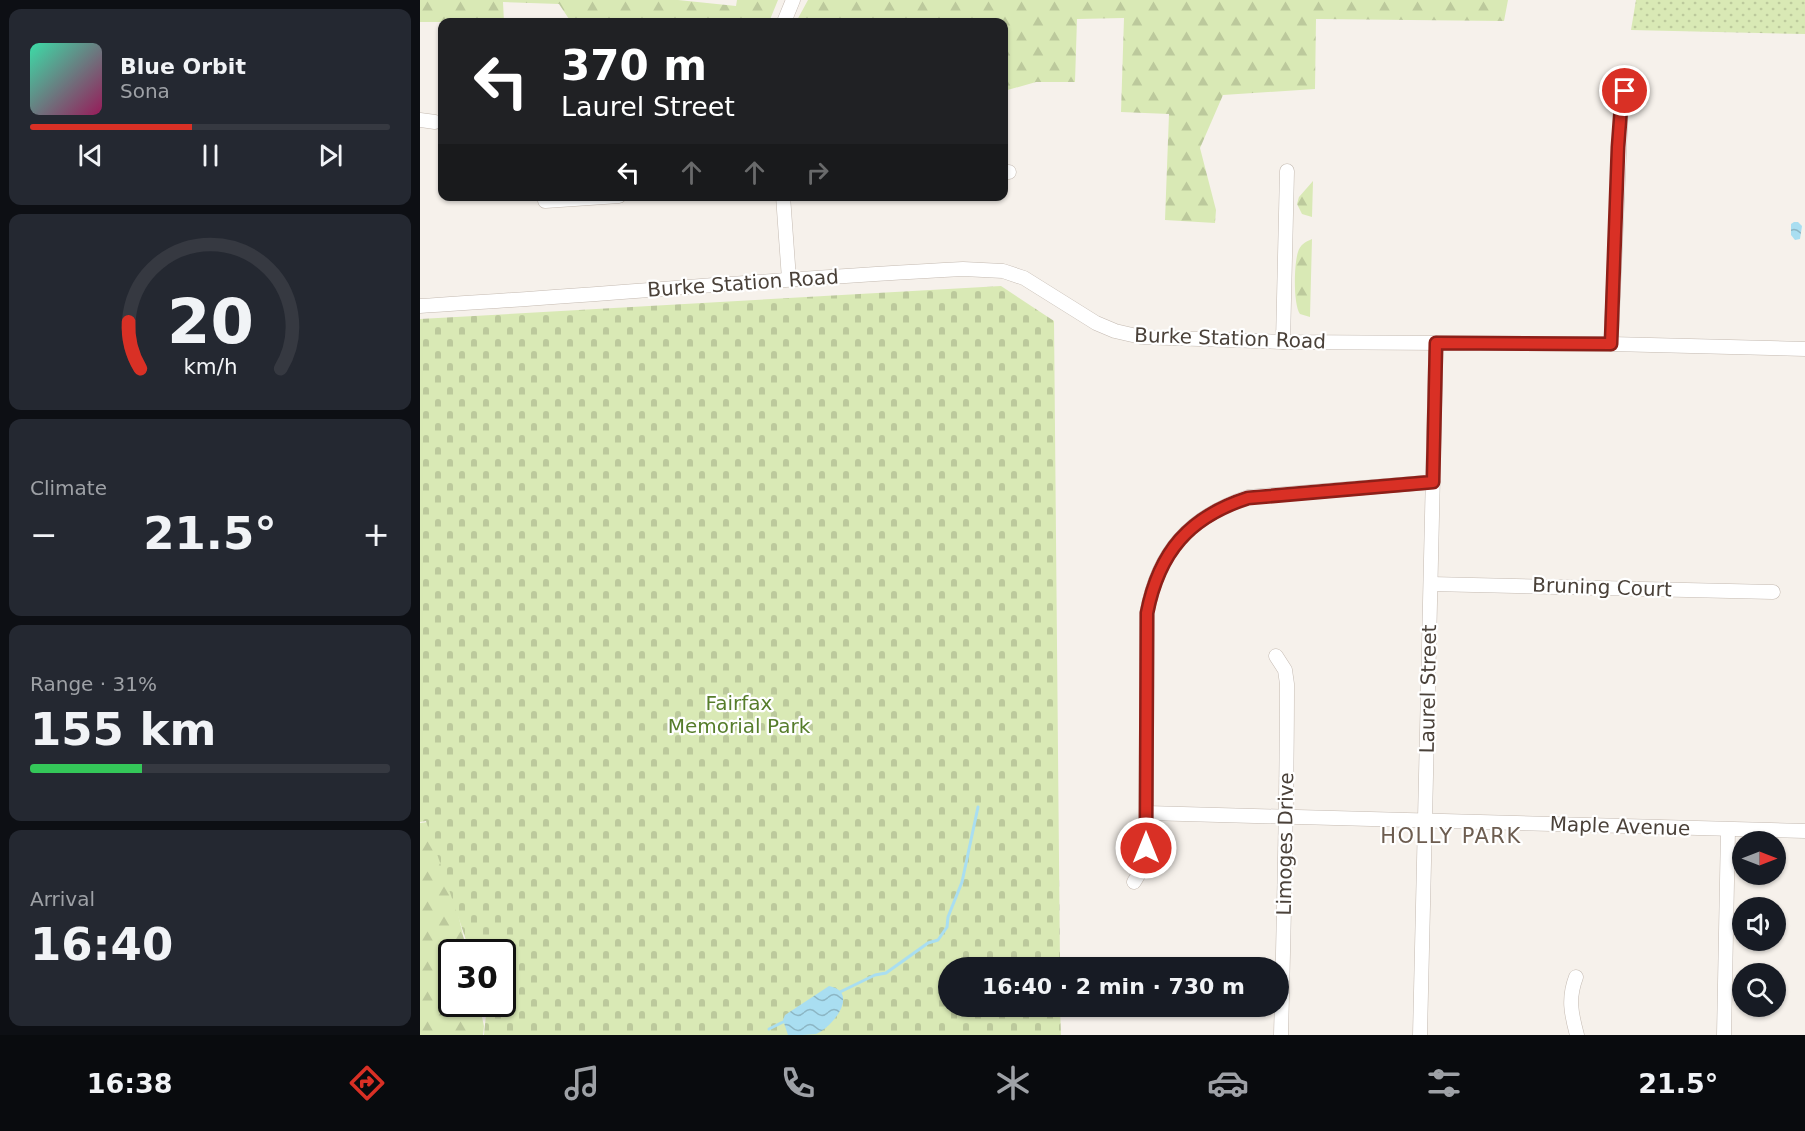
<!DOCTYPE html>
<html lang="en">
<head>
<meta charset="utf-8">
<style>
	body { margin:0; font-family:"DejaVu Sans",sans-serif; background:#242831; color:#f1f3f6; height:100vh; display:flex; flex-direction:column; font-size:22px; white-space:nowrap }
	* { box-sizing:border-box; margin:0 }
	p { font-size:20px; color:#9ea1a6 }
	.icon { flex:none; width:33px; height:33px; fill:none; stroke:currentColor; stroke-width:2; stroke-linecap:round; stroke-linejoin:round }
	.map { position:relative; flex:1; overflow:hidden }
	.side { display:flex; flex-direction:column; gap:9px; padding:9px; background:#0d0f14; width:420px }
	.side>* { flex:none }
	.guide { position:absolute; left:18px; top:18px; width:570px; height:183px; border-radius:12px; box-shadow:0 2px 4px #0004; background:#202124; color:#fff; overflow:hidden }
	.needle { width:39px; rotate:90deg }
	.controls { position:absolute; left:1312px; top:831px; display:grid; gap:12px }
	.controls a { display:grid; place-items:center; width:54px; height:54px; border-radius:50%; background:#171b24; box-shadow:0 2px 4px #0004; font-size:30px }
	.speed { position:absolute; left:18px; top:939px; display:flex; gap:12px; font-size:30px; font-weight:700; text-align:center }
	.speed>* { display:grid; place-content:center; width:78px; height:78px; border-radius:50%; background:#171b24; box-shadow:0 2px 4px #0004; line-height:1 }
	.speed .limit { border:3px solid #111; border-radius:9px; background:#fff; color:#111 }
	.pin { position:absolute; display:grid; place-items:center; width:51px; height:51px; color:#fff; margin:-26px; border:3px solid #fff; border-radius:50%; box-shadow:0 2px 6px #0007 }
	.me { position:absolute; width:66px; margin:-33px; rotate:0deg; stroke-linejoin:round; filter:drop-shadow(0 0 4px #0008) }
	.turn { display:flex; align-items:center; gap:21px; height:126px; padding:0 24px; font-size:27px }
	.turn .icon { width:78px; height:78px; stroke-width:2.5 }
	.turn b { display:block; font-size:42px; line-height:51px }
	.lanes { display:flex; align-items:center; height:57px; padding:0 24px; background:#0003; justify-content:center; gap:30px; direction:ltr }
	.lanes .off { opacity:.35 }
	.big { font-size:45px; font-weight:700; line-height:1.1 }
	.side .tile { flex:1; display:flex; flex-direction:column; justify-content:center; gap:9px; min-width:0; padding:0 21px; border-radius:12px; background:#242831 }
	.side .dial { align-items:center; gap:0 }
	.dial svg { height:156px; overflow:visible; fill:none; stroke:#363941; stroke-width:7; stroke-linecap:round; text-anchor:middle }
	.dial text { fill:#f1f3f6; stroke:none }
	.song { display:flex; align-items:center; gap:18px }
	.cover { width:72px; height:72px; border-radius:9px; background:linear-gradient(135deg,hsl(160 70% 55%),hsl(330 70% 35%)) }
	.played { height:6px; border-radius:3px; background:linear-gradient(90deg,#d93025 45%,#363941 45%) }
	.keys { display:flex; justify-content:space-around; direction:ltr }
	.heat { display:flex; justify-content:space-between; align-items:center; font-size:33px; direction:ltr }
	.charge { height:9px; border-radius:4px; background:linear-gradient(90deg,#34c759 31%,#363941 0) }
	.trip { position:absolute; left:518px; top:957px; width:351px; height:60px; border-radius:30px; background:#171b24; box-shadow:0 2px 4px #0004; font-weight:700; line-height:60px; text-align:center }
	.dock { display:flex; height:96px; justify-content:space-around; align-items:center; background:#090b0e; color:#9ea1a6 }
	.dock .icon { width:42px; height:42px }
	.dock .on { color:#d93025 }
	.dock b { font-size:27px; color:#f1f3f6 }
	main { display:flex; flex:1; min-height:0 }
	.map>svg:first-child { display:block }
	.forest { fill:url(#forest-firs) }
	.cemetery { fill:url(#cemetery-stones) }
	.park { fill:url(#park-dots) }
	.water { fill:url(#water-waves) }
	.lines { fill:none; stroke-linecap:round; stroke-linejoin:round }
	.stream { stroke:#a9def1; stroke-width:3 }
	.minor-casing { stroke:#c4bab1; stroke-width:15 }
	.minor { stroke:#fff; stroke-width:14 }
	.route-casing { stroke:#8d1f18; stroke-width:15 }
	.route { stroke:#d93025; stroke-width:10 }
	.labels { text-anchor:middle; stroke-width:4.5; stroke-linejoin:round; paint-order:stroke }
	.street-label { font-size:20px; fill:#4a4139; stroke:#fff }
	.park-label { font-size:20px; fill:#567d2b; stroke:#fff }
	.neighbourhood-label { font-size:21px; letter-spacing:1.5px; fill:#6d5d50; stroke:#fff }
</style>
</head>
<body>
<main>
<section class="side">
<div class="tile">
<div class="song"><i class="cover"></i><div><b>Blue Orbit</b><p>Sona</p></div></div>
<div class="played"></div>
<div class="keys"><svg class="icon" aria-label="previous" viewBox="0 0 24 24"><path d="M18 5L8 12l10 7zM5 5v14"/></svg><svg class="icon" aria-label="pause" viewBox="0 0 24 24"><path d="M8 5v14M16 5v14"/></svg><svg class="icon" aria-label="next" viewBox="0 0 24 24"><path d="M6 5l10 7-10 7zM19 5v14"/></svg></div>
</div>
<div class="tile dial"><svg viewBox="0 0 100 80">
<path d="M14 69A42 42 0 1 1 86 69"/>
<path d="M14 69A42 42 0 0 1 8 45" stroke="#d93025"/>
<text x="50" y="56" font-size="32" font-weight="700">20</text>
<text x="50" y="72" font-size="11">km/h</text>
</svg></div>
<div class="tile"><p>Climate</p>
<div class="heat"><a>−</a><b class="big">21.5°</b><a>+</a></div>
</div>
<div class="tile"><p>Range · 31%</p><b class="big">155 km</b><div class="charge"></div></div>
<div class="tile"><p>Arrival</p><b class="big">16:40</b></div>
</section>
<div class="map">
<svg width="1385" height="1035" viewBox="0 0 1385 1035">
	<defs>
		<pattern id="forest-firs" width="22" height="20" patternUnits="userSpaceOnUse" patternTransform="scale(1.5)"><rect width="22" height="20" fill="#d9e9b5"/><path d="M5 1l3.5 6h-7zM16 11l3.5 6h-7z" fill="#bcc99c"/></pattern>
		<pattern id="cemetery-stones" width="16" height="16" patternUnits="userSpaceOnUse" patternTransform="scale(1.5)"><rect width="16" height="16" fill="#d9e9b5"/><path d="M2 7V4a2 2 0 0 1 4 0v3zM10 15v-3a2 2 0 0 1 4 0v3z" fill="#bcc99c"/></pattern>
		<pattern id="park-dots" width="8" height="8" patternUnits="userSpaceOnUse" patternTransform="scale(1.5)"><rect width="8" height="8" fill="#d9e9b5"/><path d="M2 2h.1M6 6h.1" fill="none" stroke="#bcc99c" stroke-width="1.8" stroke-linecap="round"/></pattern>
		<pattern id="water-waves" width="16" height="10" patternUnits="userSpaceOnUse" patternTransform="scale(1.5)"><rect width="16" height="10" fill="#a9def1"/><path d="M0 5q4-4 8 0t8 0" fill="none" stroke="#8cb6c4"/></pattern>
	</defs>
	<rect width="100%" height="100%" fill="#f6f1eb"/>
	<g class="forest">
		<path d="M0 0H258L316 6 317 0H358L349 22H151L139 4 83 2 84 22H0Z"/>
		<path d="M388 0H1088L1084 21 896 19 895 89 803 95 780 148 796 210 795 223 745 220 749 114 701 112 704 18 657 19 655 82H616L584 91V22H376Z"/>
		<path d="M893 181 892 217 882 214 877 204 879 197Z"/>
		<path d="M892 239 890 317 880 314C873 304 874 264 878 252 880 245 885 242 892 239Z"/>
		<path d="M16 821 47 952H32V1004H59L64 1026 63 1035H0V823Z"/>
	</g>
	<path class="cemetery" d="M581 286 634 321 640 967 528 968V1006L640 1007 641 1035H64L67 1004H82V952H50L6 821 0 822V319Z"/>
	<path class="park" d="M1216 0H1385V34L1211 30Z"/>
	<g class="water">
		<path d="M1374 222H1378L1382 226 1380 239 1375 240 1371 235V224Z"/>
		<path d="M409 986C440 992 413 1027 396 1034 388 1035 377 1035 368 1035L363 1020 365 1015Z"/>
	</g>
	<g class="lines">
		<g class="stream">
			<path d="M420 992 455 975 466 973 508 943 518 940 527 927 528 917 542 882 558 807"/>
			<path d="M349 1029 363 1022"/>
		</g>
		<defs>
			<g id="minor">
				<path d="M364 22 373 0"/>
				<path d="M0 120 15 122"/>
				<path d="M584 172H589"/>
				<path d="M363 196 369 279"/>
				<path d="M125 201 199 196"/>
				<path d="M0 306C181 295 362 278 543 269L583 271 604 278 676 323 695 331 721 337 863 342 1191 344 1385 349"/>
				<path d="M863 342 867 171"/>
				<path d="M1191 344 1201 107 1205 91 1215 77"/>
				<path d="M1011 584 1353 592"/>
				<path d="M856 656 865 670 867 684C867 801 864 918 861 1035"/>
				<path d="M727 813 1385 831"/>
				<path d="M714 882 723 867 726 848 727 613C738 552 769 517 828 497L1013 482"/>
				<path d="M1156 977C1148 998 1151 1013 1157 1035"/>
				<path d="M1000 1035 1016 343"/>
				<path d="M1304 1035 1308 830"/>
			</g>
		</defs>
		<use href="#minor" class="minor-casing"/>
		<use href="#minor" class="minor"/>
	</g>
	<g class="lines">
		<defs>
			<path id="route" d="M726 848 727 613C739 552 769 517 828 498L1013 482 1016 343 1191 344 1198 147 1201 107 1205 91"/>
		</defs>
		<use href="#route" class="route-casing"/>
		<use href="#route" class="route"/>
	</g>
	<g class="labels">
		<g class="street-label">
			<text transform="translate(323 283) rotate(-4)" y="7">Burke Station Road</text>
			<text transform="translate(810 338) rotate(2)" y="7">Burke Station Road</text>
			<text transform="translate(1182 587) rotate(2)" y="7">Bruning Court</text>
			<text transform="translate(1008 689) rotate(-89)" y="7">Laurel Street</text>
			<text transform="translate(1200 826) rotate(2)" y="7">Maple Avenue</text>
			<text transform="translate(865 844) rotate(-89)" y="7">Limoges Drive</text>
		</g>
		<g class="park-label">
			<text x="319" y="710">Fairfax<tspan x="319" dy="23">Memorial Park</tspan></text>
		</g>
		<g class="neighbourhood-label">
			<text x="1031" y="843">HOLLY PARK</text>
		</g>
	</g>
</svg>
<div class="controls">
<a><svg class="needle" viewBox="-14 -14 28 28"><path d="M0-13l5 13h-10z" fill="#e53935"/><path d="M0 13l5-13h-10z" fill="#9ea1a6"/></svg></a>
<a><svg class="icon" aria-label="sound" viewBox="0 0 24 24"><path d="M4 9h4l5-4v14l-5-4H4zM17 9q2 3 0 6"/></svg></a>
<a><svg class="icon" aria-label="search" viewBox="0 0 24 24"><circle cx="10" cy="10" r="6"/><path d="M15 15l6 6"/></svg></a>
</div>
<div class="speed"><div class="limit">30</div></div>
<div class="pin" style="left:1205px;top:91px;background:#d93025"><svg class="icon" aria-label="arrive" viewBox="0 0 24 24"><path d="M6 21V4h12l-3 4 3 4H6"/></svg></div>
<svg class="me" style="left:726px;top:848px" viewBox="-20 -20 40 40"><circle r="17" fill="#d93025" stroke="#fff" stroke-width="3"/><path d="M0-11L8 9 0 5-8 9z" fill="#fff"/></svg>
<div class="trip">16:40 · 2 min · 730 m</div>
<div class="guide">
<div class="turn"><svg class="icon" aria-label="left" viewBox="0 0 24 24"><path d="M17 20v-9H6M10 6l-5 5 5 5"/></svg><div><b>370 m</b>Laurel Street</div></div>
<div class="lanes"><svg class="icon" aria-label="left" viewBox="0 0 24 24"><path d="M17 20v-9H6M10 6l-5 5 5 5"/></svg><svg class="icon off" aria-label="ahead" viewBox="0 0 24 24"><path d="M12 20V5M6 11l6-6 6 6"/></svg><svg class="icon off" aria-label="ahead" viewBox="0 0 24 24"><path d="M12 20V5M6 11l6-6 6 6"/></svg><svg class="icon off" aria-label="right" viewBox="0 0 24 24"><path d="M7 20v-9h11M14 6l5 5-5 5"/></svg></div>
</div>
</div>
</main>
<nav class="dock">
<b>16:38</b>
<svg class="icon on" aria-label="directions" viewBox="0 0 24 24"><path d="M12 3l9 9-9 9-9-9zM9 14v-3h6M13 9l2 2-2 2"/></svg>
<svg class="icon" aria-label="music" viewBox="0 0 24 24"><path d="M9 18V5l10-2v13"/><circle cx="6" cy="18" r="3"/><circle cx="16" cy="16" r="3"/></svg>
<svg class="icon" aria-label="phone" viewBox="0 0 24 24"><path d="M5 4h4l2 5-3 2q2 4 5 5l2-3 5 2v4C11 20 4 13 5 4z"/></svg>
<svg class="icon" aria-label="climate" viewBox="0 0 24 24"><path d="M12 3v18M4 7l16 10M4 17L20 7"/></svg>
<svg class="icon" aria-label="car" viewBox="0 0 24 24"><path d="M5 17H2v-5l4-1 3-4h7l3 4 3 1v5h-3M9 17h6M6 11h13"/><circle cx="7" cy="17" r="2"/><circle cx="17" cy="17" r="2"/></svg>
<svg class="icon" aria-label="filters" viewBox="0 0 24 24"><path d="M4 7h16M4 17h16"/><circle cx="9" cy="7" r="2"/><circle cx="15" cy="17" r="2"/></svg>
<b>21.5°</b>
</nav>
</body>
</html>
